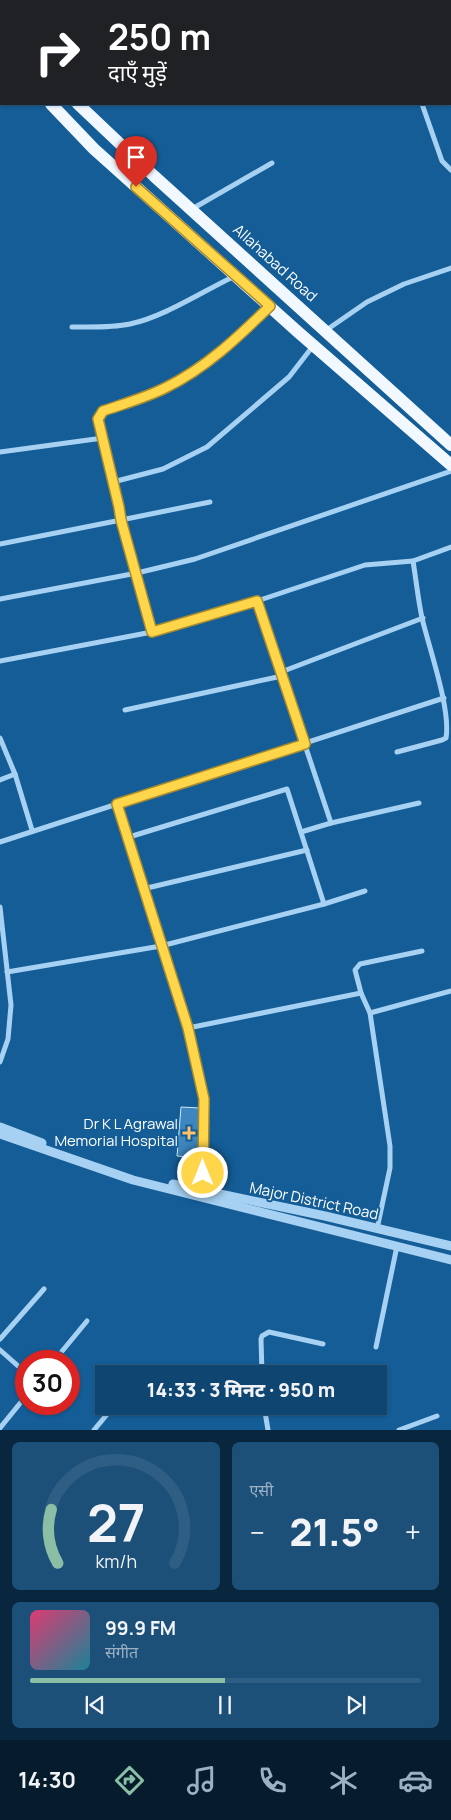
<!DOCTYPE html>
<html lang="hi">
<head>
<meta charset="utf-8">
<style>
	body { margin:0; font-family:Manrope,"Noto Sans Devanagari",sans-serif; background:#1d5079; color:#f1f3f6; height:100vh; display:flex; flex-direction:column; font-size:19px; white-space:nowrap }
	* { box-sizing:border-box; margin:0 }
	p { font-size:16px; color:#9bb1c3 }
	.icon { flex:none; width:28px; height:28px; fill:none; stroke:currentColor; stroke-width:2; stroke-linecap:round; stroke-linejoin:round }
	.map { position:relative; height:1430px; overflow:hidden }
	.side { display:flex; flex-direction:column; gap:12px; padding:12px; background:#08263e; flex:1 }
	.side>* { flex:none }
	.top-card { position:absolute; left:0px; top:0px; width:451px; height:105px; box-shadow:0 1px 4px #0004,0 0 0 1px #2f5e84; background:#202124; color:#fff; overflow:hidden }
	.speed { position:absolute; left:15px; top:1350px; display:flex; gap:10px; font-size:25px; font-weight:700; text-align:center }
	.speed>* { display:grid; place-content:center; width:65px; height:65px; border-radius:50%; background:#0f4671; box-shadow:0 1px 4px #0004,0 0 0 1px #2f5e84; line-height:1 }
	.speed .limit { border:8px solid #d22; background:#fff; color:#111 }
	.pin { position:absolute; display:grid; place-items:center; width:42px; height:42px; color:#fff; margin:-51px -21px; border-radius:50% 50% 50% 0; rotate:-45deg; box-shadow:0 0 5px #0007 }
	.pin .icon { rotate:45deg }
	.me { position:absolute; width:55px; margin:-28px; rotate:0deg; stroke-linejoin:round; filter:drop-shadow(0 0 4px #0008) }
	.turn { display:flex; align-items:center; gap:18px; height:105px; padding:0 25px; font-size:22px }
	.turn .icon { width:65px; height:65px; stroke-width:2.5 }
	.turn b { display:block; font-size:35px; line-height:42px }
	.big { font-size:38px; font-weight:800; line-height:1.1 }
	.side .tile { flex:1; display:flex; flex-direction:column; justify-content:center; gap:8px; min-width:0; padding:0 18px; border-radius:8px; background:#1d5079 }
	.side .dial { align-items:center; gap:0 }
	.dial svg { height:130px; overflow:visible; fill:none; stroke:#2f5e84; stroke-width:7; stroke-linecap:round; text-anchor:middle }
	.dial text { fill:#f1f3f6; stroke:none }
	.song { display:flex; align-items:center; gap:15px }
	.cover { width:60px; height:60px; border-radius:8px; background:linear-gradient(135deg,hsl(340 70% 55%),hsl(190 70% 35%)) }
	.played { height:5px; border-radius:2px; background:linear-gradient(90deg,#8abfa5 50%,#2f5e84 50%) }
	.keys { display:flex; justify-content:space-around; direction:ltr }
	.heat { display:flex; justify-content:space-between; align-items:center; font-size:28px; direction:ltr }
	.side .tiles { flex:1; display:grid; gap:12px; grid-template-columns:1fr 1fr }
	.tile:last-child { grid-column:span 2 }
	.trip { position:absolute; left:95px; top:1365px; width:292px; height:50px; border-radius:0px; background:#0f4671; box-shadow:0 1px 4px #0004,0 0 0 1px #2f5e84; font-weight:800; line-height:50px; text-align:center }
	.menu { display:flex; height:80px; justify-content:space-around; align-items:center; background:#061c2d; color:#9bb1c3 }
	.menu .icon { width:35px; height:35px }
	.menu .selected { color:#8abfa5 }
	.menu b { font-size:22px; color:#f1f3f6 }
	.map>svg:first-child { display:block }
	.building { fill:#3d86bf; stroke:#cee8fd }
	.lines { fill:none; stroke-linecap:round; stroke-linejoin:round }
	.minor { stroke:#a6d1f2; stroke-width:5 }
	.tertiary { stroke:#a6d1f2; stroke-width:9 }
	.primary { stroke:#f1f8ff; stroke-width:12 }
	.route-casing { stroke:#a68a30; stroke-width:12 }
	.route { stroke:#ffd54a; stroke-width:9 }
	.poi-dot { fill:#ffc267; stroke:#145d97; stroke-width:2 }
	.labels { text-anchor:middle; stroke-width:4; stroke-linejoin:round; paint-order:stroke }
	.street-label { font-size:15px; fill:#fff; stroke:#145d97 }
	.poi-label { font-size:15px; fill:#fff; stroke:#145d97; text-anchor:end }
</style>
</head>
<body>
<div class="map">
<svg width="451" height="1430" viewBox="0 0 451 1430">
	<rect width="100%" height="100%" fill="#145d97"/>
	<path class="building" d="M181 1107 200 1108 198 1158 177 1156Z"/>
	<g class="lines">
		<g class="minor">
			<path d="M108 0 109 1"/>
			<path d="M208 0 209 1"/>
			<path d="M134 1 135 0"/>
			<path d="M422 104 442 161 451 170"/>
			<path d="M192 209 272 163"/>
			<path d="M72 327C91 327 111 328 130 324 164 317 203 291 235 276"/>
			<path d="M325 331 367 302 404 284 451 268"/>
			<path d="M0 452 103 438"/>
			<path d="M113 482 163 469 207 447 289 377 313 346"/>
			<path d="M0 544 121 520 119 507 98 419 103 411C124 404 145 398 164 388 206 368 237 338 269 306"/>
			<path d="M0 599 137 573 195 559 451 471"/>
			<path d="M257 601 331 823 419 803"/>
			<path d="M152 632 121 520 210 502"/>
			<path d="M0 661 152 632 257 601 365 565 413 561"/>
			<path d="M281 672 423 618"/>
			<path d="M125 710 282 676"/>
			<path d="M0 738 15 774 32 830"/>
			<path d="M397 752 442 740 446 738C451 709 429 648 422 618 418 599 416 579 413 561L451 547"/>
			<path d="M0 780 15 774"/>
			<path d="M117 804 129 837"/>
			<path d="M301 832 331 823"/>
			<path d="M0 842 444 698"/>
			<path d="M143 889 307 850"/>
			<path d="M0 907 11 1005 8 1039 0 1062"/>
			<path d="M7 972 161 946 324 904 365 891"/>
			<path d="M361 993 355 970 360 964 422 951"/>
			<path d="M370 1013 390 1146V1168L377 1229"/>
			<path d="M188 1028 361 993 370 1013 451 991"/>
			<path d="M203 1191 204 1099 188 1028 129 837 287 789 324 904"/>
			<path d="M0 1339 44 1289"/>
			<path d="M376 1347 397 1246"/>
			<path d="M0 1350 26 1373"/>
			<path d="M54 1361 87 1321"/>
			<path d="M262 1374 261 1339 262 1336 269 1332 323 1344"/>
			<path d="M264 1406 268 1430"/>
			<path d="M0 1428 26 1396"/>
			<path d="M94 1430 114 1406"/>
			<path d="M399 1430 437 1416"/>
		</g>
		<g class="tertiary">
			<path d="M0 1127 42 1143"/>
			<path d="M0 1134 133 1180 451 1260"/>
			<path d="M173 1184 325 1216 451 1246"/>
		</g>
		<g class="primary">
			<path d="M0 24 1 25"/>
			<path d="M0 50 1 52"/>
			<path d="M51 104 94 149 298 332 451 465"/>
			<path d="M78 104 154 176 451 445"/>
		</g>
	</g>
	<g class="lines">
		<defs>
			<path id="route" d="M136 187 270 306C237 338 206 368 165 388 145 398 123 404 103 411L98 419 119 507 121 520 152 632 257 601 305 744 117 804 188 1028 204 1099 203 1173"/>
		</defs>
		<use href="#route" class="route-casing"/>
		<use href="#route" class="route"/>
	</g>
	<path class="poi-dot" d="M186.5 1125.5h5v5h5v5h-5v5h-5v-5h-5v-5h5z"/>
	<g class="labels">
		<g class="street-label">
			<text transform="translate(275 263) rotate(42)" y="5">Allahabad Road</text>
			<text transform="translate(314 1201) rotate(12)" y="5">Major District Road</text>
		</g>
		<g class="poi-label">
			<text x="178" y="1129">Dr K L Agrawal<tspan x="178" dy="17">Memorial Hospital</tspan></text>
		</g>
	</g>
</svg>
<div class="speed"><div class="limit">30</div></div>
<div class="pin" style="left:136px;top:187px;background:#d93025"><svg class="icon" aria-label="arrive" viewBox="0 0 24 24"><path d="M6 21V4h12l-3 4 3 4H6"/></svg></div>
<svg class="me" style="left:203px;top:1173px" viewBox="-20 -20 40 40"><circle r="17" fill="#ffd54a" stroke="#fff" stroke-width="3"/><path d="M0-11L8 9 0 5-8 9z" fill="#fff"/></svg>
<div class="trip">14:33 · 3 मिनट · 950 m</div>
<div class="top-card">
<div class="turn"><svg class="icon" aria-label="right" viewBox="0 0 24 24"><path d="M7 20v-9h11M14 6l5 5-5 5"/></svg><div><b>250 m</b>दाएँ मुड़ें</div></div>
</div>
</div>
<section class="side">
<div class="tiles">
<div class="tile dial"><svg viewBox="0 0 100 80">
<path d="M14 69A42 42 0 1 1 86 69"/>
<path d="M14 69A42 42 0 0 1 10 36" stroke="#8abfa5"/>
<text x="50" y="56" font-size="32" font-weight="700">27</text>
<text x="50" y="72" font-size="11">km/h</text>
</svg></div>
<div class="tile"><p>एसी</p>
<div class="heat"><a>−</a><b class="big">21.5°</b><a>+</a></div>
</div>
<div class="tile">
<div class="song"><i class="cover"></i><div><b>99.9 FM</b><p>संगीत</p></div></div>
<div class="played"></div>
<div class="keys"><svg class="icon" aria-label="previous" viewBox="0 0 24 24"><path d="M18 5L8 12l10 7zM5 5v14"/></svg><svg class="icon" aria-label="pause" viewBox="0 0 24 24"><path d="M8 5v14M16 5v14"/></svg><svg class="icon" aria-label="next" viewBox="0 0 24 24"><path d="M6 5l10 7-10 7zM19 5v14"/></svg></div>
</div>
</div>
</section>
<nav class="menu">
<b>14:30</b>
<svg class="icon selected" aria-label="directions" viewBox="0 0 24 24"><path d="M12 3l9 9-9 9-9-9zM9 14v-3h6M13 9l2 2-2 2"/></svg>
<svg class="icon" aria-label="music" viewBox="0 0 24 24"><path d="M9 18V5l10-2v13"/><circle cx="6" cy="18" r="3"/><circle cx="16" cy="16" r="3"/></svg>
<svg class="icon" aria-label="phone" viewBox="0 0 24 24"><path d="M5 4h4l2 5-3 2q2 4 5 5l2-3 5 2v4C11 20 4 13 5 4z"/></svg>
<svg class="icon" aria-label="climate" viewBox="0 0 24 24"><path d="M12 3v18M4 7l16 10M4 17L20 7"/></svg>
<svg class="icon" aria-label="car" viewBox="0 0 24 24"><path d="M5 17H2v-5l4-1 3-4h7l3 4 3 1v5h-3M9 17h6M6 11h13"/><circle cx="7" cy="17" r="2"/><circle cx="17" cy="17" r="2"/></svg>
</nav>
</body>
</html>
